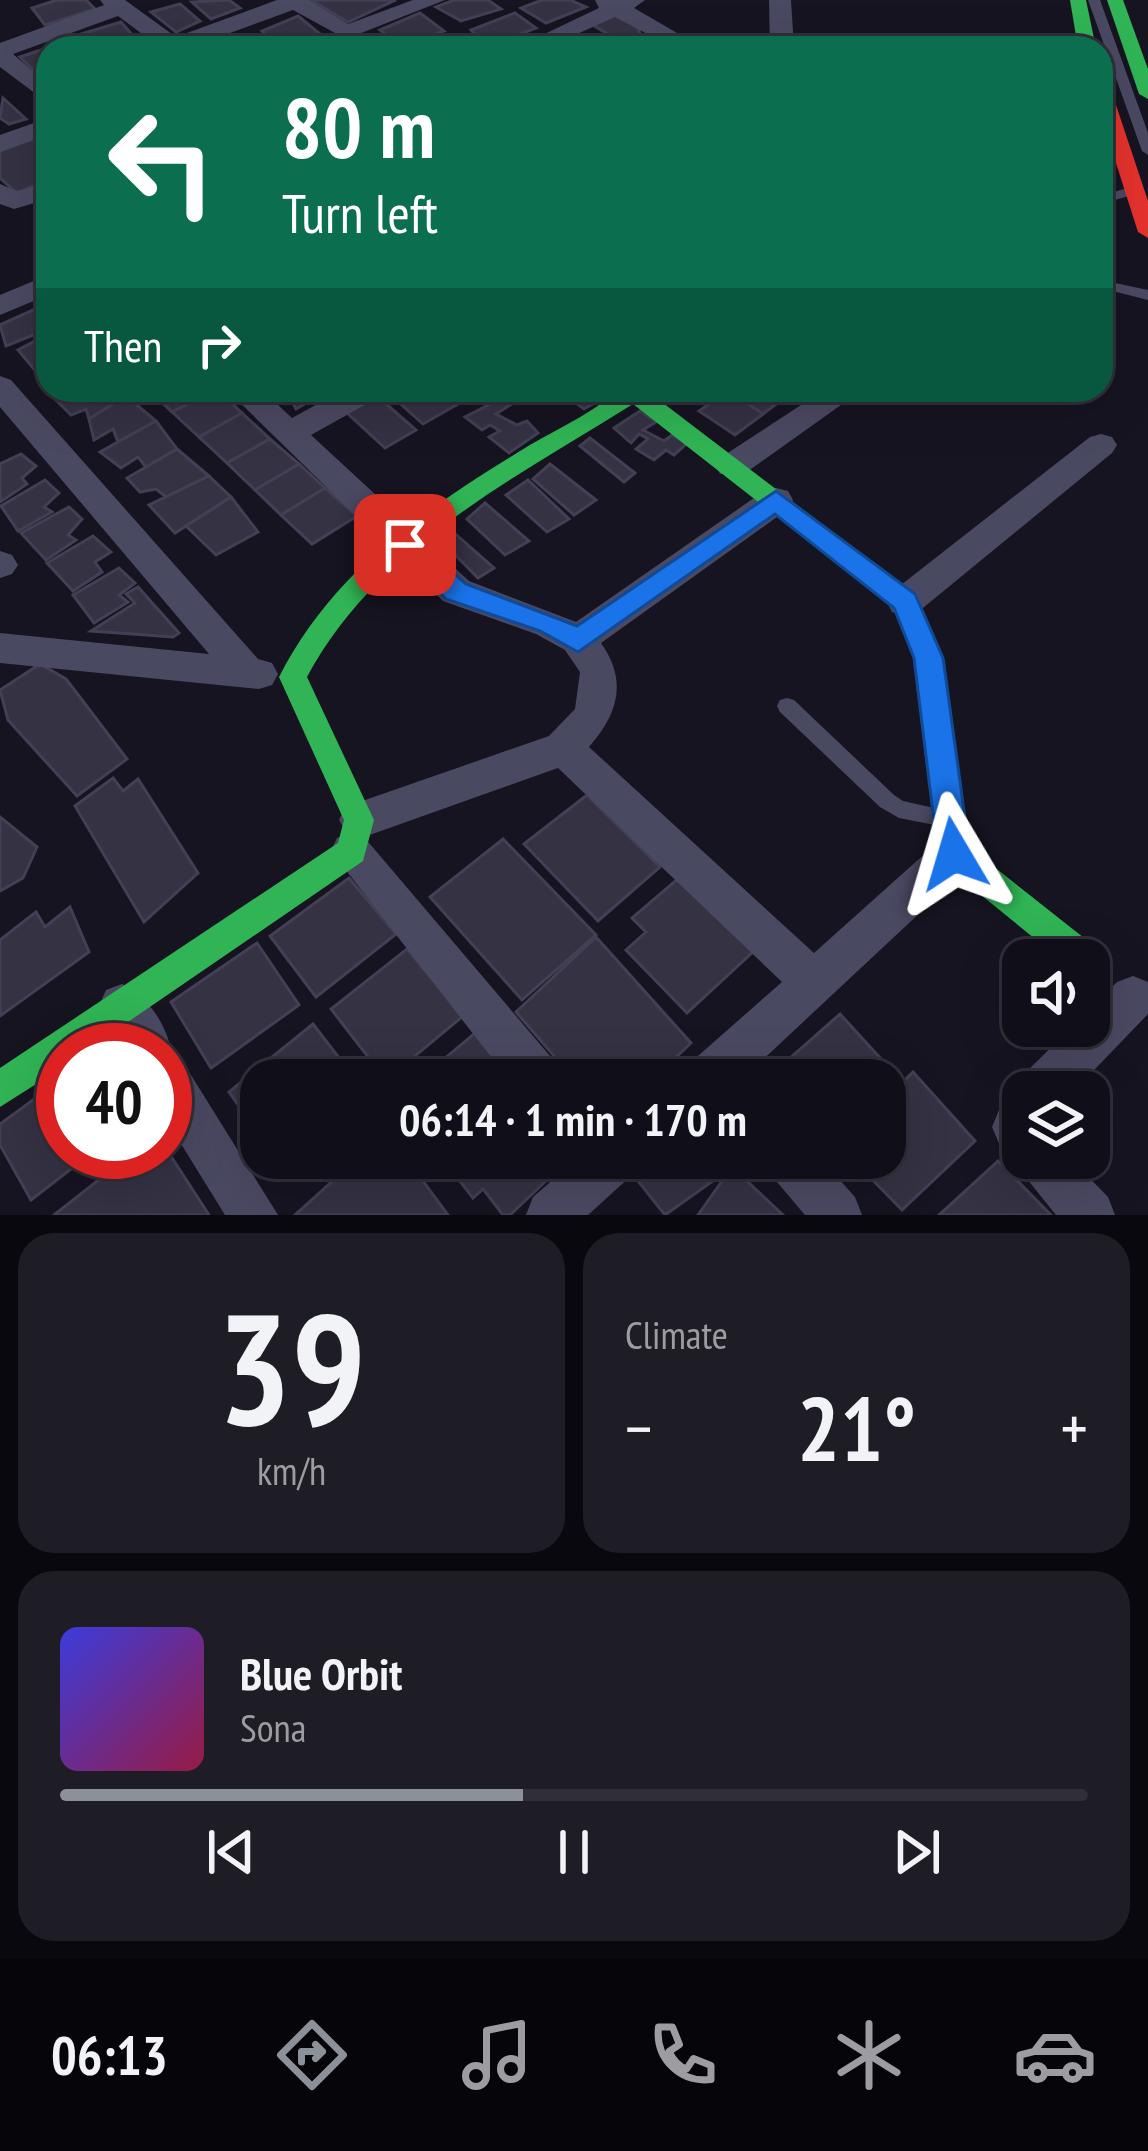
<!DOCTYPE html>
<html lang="en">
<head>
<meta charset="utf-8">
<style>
	body { margin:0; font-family:"PT Sans Narrow",sans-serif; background:#1e1d26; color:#f1f3f6; height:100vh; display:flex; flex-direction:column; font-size:45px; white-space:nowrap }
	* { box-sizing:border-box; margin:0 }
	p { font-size:39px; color:#9c9ca2 }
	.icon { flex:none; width:66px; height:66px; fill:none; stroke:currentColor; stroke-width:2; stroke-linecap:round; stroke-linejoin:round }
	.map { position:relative; height:1215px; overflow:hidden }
	.side { display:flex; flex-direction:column; gap:18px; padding:18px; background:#09080e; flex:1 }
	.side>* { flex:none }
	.banner { position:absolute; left:36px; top:36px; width:1077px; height:366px; border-radius:36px; box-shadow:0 12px 48px #0002,0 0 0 3px #302f38; background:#0b6e4f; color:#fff; overflow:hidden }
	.controls { position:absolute; left:1002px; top:939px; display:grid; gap:24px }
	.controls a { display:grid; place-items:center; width:108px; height:108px; border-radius:24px; background:#100f19; box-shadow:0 12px 48px #0002,0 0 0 3px #302f38; font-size:60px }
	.speed { position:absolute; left:36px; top:1023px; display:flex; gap:24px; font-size:60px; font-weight:700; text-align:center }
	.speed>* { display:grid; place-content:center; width:156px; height:156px; border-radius:50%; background:#100f19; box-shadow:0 12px 48px #0002,0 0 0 3px #302f38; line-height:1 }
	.speed .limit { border:18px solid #d22; background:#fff; color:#111 }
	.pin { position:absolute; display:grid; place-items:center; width:102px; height:102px; color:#fff; margin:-51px; border-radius:24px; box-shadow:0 6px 18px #0006 }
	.me { position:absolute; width:132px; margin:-66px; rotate:353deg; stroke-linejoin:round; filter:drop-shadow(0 0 9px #0008) }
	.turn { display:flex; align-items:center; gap:42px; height:252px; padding:0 48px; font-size:54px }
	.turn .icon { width:156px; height:156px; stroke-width:2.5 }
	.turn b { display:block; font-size:84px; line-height:102px }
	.then { display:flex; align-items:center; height:114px; padding:0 48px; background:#0003; gap:24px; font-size:45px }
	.big { font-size:90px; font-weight:700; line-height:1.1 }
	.side .tile { flex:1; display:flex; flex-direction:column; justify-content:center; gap:18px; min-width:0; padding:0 42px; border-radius:36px; background:#1e1d26 }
	.side .dial { align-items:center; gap:0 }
	.dial b { font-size:156px; line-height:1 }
	.song { display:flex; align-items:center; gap:36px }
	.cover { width:144px; height:144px; border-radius:18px; background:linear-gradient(135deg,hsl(240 70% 55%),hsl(340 70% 35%)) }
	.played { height:12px; border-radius:6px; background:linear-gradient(90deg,#8c9099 45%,#302f38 45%) }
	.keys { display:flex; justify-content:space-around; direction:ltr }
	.heat { display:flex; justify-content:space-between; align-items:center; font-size:66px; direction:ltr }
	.side .tiles { flex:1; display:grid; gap:18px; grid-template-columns:1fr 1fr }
	.tile:last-child { grid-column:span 2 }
	.trip { position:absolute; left:240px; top:1059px; width:666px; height:120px; border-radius:36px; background:#100f19; box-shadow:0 12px 48px #0002,0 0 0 3px #302f38; font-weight:700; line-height:120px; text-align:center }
	.menu { display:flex; height:192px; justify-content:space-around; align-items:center; background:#06060a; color:#9c9ca2 }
	.menu .icon { width:84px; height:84px }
	.menu .current { color:#8c9099 }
	.menu b { font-size:54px; color:#f1f3f6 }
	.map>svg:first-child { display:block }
	.building { fill:#343243; stroke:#433f54; stroke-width:3 }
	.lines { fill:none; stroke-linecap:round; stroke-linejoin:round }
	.lane { fill:#4a4962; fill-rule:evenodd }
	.street { fill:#4a4962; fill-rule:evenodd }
	.fast { fill:#30b455; fill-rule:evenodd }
	.jam { fill:#e5322d; fill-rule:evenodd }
	.route { fill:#1a73e8; stroke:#114b97; stroke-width:3 }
</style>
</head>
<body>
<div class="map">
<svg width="1148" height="1215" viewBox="0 0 1148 1215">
	<rect width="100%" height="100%" fill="#161421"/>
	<g class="building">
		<path d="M57 0H86L95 9 45 25 32 8Z"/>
		<path d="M229 0 240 8 211 19 192 2Z"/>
		<path d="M311 0H396L348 22Z"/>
		<path d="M454 0H488L501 9 461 21 436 7Z"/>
		<path d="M542 0H570L586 7 546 23 521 8Z"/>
		<path d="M180 4 200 21 176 32 151 12Z"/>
		<path d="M420 13 444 31 401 47 380 30Z"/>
		<path d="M515 13 536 28 488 46 471 30Z"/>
		<path d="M616 14 638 28 641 36 623 43 591 24Z"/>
		<path d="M298 16 320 34 280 48 262 31Z"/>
		<path d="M121 22 141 45 93 48 81 34Z"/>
		<path d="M575 32 603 46 546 48V47Z"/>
		<path d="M62 43 68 48H48V76L41 78 20 57Z"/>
		<path d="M3 98 26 119 9 124 0 118Z"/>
		<path d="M48 131V180L17 193 0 178V151Z"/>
		<path d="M42 306 48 315V329L6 346 0 325Z"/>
		<path d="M48 334V369L38 374 18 350Z"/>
		<path d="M82 390H120L126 396 89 419 86 409 71 415 55 399Z"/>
		<path d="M149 390H214L172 412Z"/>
		<path d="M217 390 242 413 199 437 172 412Z"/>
		<path d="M286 390H313L320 395 296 409Z"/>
		<path d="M385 390H469L474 395 423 424Z"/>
		<path d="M559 390H592L603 398 584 409Z"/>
		<path d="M795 390 763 414 728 391 729 390Z"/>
		<path d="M728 391 763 414 735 435 699 411Z"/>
		<path d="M376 395 416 430 385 448 346 412Z"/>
		<path d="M126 396 156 421 118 442 113 429 94 440 89 419Z"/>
		<path d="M500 399 510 405 496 414 517 425 527 421 538 433 509 453 489 437 500 431 490 425 482 430 465 417Z"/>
		<path d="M640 411 656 422 643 430 664 441 672 435 687 443 674 455 666 450 654 460 636 449 648 439 639 434 631 443 614 428Z"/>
		<path d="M242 413 270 439 227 463 199 437Z"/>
		<path d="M156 421 177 449 146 467 138 457 121 468 100 452Z"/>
		<path d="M590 438 635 473 624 482 580 446Z"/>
		<path d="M270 439 299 464 255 490 227 463Z"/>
		<path d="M177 449 209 476 166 497 156 489 140 492 127 478Z"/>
		<path d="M21 454 36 466 22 478 27 484 0 502V464Z"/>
		<path d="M299 464 325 488 281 515 255 490Z"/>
		<path d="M550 464 596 500 574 515 533 479Z"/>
		<path d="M209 476 231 497 175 533 149 505Z"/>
		<path d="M45 480 59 493 44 507 52 512 18 531 1 506Z"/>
		<path d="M528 480 569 519 547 532 506 495Z"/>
		<path d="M325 488 357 516 312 544 281 515Z"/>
		<path d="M231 497 258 532 216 555 186 526Z"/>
		<path d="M485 503 529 541 505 555 467 519Z"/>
		<path d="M69 507 82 519 68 535 76 540 46 560 21 533Z"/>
		<path d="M451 530 494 568 478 578 440 539Z"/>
		<path d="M93 536 111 552 95 562 102 572 73 591 47 563Z"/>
		<path d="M119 568 135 583 119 595 128 602 94 623 73 595Z"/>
		<path d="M138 587 179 633 173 637 91 631 135 603 126 594Z"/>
		<path d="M40 664 66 679 127 759 77 796 8 720 0 690Z"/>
		<path d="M113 778 123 791 138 779 198 873 144 922 75 806Z"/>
		<path d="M587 795 660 867 598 921 524 844Z"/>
		<path d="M0 817 37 847 23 878 0 891Z"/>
		<path d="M503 839 596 935 522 1000 430 897Z"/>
		<path d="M680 877 755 950 687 1013 626 950 646 932 632 918Z"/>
		<path d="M349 878 396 934 316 997 270 936Z"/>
		<path d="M70 907 89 952 0 1016V940L36 912 45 927Z"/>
		<path d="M596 937 691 1043 652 1080H575L516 1012Z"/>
		<path d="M257 943 299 1005 211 1068 171 1002Z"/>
		<path d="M407 949 463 1016 386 1080 331 1009Z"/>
		<path d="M840 1014 903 1083 885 1098V1080H790L780 1067Z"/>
		<path d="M313 1024 356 1080H261V1137L229 1092Z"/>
		<path d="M475 1033 514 1080H419Z"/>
		<path d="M913 1072 975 1141 902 1210 851 1158H885V1100Z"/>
		<path d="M63 1078V1152H93L31 1200 0 1145V1124Z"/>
		<path d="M165 1147 209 1215H54L134 1152H165Z"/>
		<path d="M358 1158H406L448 1215H295Z"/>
		<path d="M442 1158H570L510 1215H503L483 1189 473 1198Z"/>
		<path d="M649 1158H733L738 1163 665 1215 638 1181 656 1166Z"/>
		<path d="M998 1161 1051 1215H939Z"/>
		<path d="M732 1167 783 1215H698Z"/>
	</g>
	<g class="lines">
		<g class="lane">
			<path d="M1088 0H1100L1148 133V155L1142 151Z"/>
			<path d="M1134 186 1139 187V193L1101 204V196Z"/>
			<path d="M1101 280 1148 290V300L1101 288Z"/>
			<path d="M787 698 794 700 894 795 903 801 952 812 955 818 952 824 945 827 899 818 880 807 780 712 777 706 780 700Z"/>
		</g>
		<g class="street">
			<path d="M100 0H125L176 37 277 0H309L348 24 413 0H445L346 39 293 10 189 48H161L118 16 13 54 48 84V103L0 67V43L104 5Z"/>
			<path d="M595 0H645L634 8 703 48H674L615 17 546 48H515L599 8Z"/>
			<path d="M769 0H791L794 48H770Z"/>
			<path d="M48 118V135L0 152V135Z"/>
			<path d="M48 182V199L14 209 0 204V184L17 191Z"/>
			<path d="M48 275V295L0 315V295Z"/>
			<path d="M0 376 11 380 258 659 272 663 278 674 272 685 259 689 0 663V633L209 654 0 407Z"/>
			<path d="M227 390H262L292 418 343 390H384L379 397 311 435 469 581 576 622 764 491 776 488 788 491 793 500 788 509 601 643C628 681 618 714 589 747L814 953 939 841 954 835 969 841 975 854 969 867 741 1080H684L690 1063 782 982 558 768 364 837 556 1063 562 1080H509L331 851 337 838 347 834 339 820 345 807 549 736 575 709 580 672 565 650 536 634 443 601Z"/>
			<path d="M824 390H862L744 474H720L716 466 720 458Z"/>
			<path d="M1101 434 1112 437 1117 445 1112 453 918 612 905 616 892 612 887 602 892 592 1090 437Z"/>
			<path d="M0 551 12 555 18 565 12 574 0 578Z"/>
			<path d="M1133 976 1148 982V1014L1073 1092H1023V1158H1070L1108 1197 1115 1215H1056L1015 1164 1006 1160 992 1127 1006 1093 1018 1088 1023 1075 1073 1026H1089V1010L1117 982Z"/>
			<path d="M122 984C146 993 170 1029 171 1054L181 1059 278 1215H225L165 1118V1050H124L99 1006 106 990Z"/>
			<path d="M578 1158H639L632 1175 588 1215H526L533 1197Z"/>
			<path d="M764 1158H820L855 1197 862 1215H805L771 1175Z"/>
		</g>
		<g class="fast">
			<path d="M1070 0H1086L1096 48H1078Z"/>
			<path d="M1107 0H1123L1148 69V99L1139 94Z"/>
			<path d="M618 390H646L915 595 942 658 969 847 1098 949 1103 960 1098 971 1089 975V960H1061L943 864 914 658 894 608 633 404C512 480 377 547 307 677L374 820 363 861 87 1050H63V1067L0 1107V1068L338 843 344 820 279 677C333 571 426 508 525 448 555 430 595 412 618 390Z"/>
		</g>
		<path class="jam" d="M1101 82 1110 87 1148 201V238L1138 232 1101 116Z"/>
	</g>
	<path class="route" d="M776 491 915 594 943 658 970 854 965 864 954 868 943 864 938 854 914 658 894 608 775 514 578 652 540 631 446 599 392 545 405 535 414 538 466 584 577 626Z"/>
</svg>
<div class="controls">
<a><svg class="icon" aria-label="sound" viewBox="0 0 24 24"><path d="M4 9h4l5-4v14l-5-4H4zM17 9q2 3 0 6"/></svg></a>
<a><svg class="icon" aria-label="layers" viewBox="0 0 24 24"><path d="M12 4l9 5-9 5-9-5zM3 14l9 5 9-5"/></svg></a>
</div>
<div class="speed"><div class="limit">40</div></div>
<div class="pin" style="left:405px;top:545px;background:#d93025"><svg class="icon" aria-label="arrive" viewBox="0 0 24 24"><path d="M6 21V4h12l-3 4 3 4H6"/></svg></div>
<svg class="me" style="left:954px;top:854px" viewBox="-20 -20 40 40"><path d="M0-17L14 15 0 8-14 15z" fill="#1a73e8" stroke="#fff" stroke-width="4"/></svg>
<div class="trip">06:14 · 1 min · 170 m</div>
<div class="banner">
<div class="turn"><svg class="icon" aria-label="left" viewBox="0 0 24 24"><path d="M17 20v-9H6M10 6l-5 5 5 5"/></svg><div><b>80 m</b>Turn left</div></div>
<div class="then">Then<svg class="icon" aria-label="right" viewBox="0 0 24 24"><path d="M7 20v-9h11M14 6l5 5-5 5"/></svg></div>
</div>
</div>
<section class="side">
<div class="tiles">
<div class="tile dial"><b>39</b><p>km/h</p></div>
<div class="tile"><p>Climate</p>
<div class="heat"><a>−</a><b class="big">21°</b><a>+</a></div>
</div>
<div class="tile">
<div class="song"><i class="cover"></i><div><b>Blue Orbit</b><p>Sona</p></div></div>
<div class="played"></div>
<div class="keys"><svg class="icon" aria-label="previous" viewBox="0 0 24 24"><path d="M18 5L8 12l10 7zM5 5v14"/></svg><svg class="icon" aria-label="pause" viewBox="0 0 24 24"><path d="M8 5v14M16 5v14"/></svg><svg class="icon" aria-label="next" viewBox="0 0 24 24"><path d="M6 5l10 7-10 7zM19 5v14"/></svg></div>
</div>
</div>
</section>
<nav class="menu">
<b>06:13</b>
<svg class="icon current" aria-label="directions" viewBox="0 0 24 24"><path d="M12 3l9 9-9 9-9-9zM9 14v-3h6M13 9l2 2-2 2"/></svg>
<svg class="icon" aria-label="music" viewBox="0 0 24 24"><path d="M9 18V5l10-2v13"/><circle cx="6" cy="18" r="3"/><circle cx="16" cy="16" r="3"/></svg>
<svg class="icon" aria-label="phone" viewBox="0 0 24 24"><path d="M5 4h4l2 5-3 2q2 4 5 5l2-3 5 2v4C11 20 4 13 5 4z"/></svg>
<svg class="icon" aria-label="climate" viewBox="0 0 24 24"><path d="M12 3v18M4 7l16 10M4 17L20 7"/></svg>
<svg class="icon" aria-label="car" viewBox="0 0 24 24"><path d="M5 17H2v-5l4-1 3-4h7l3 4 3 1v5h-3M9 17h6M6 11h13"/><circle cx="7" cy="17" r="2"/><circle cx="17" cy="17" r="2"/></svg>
</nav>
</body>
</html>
